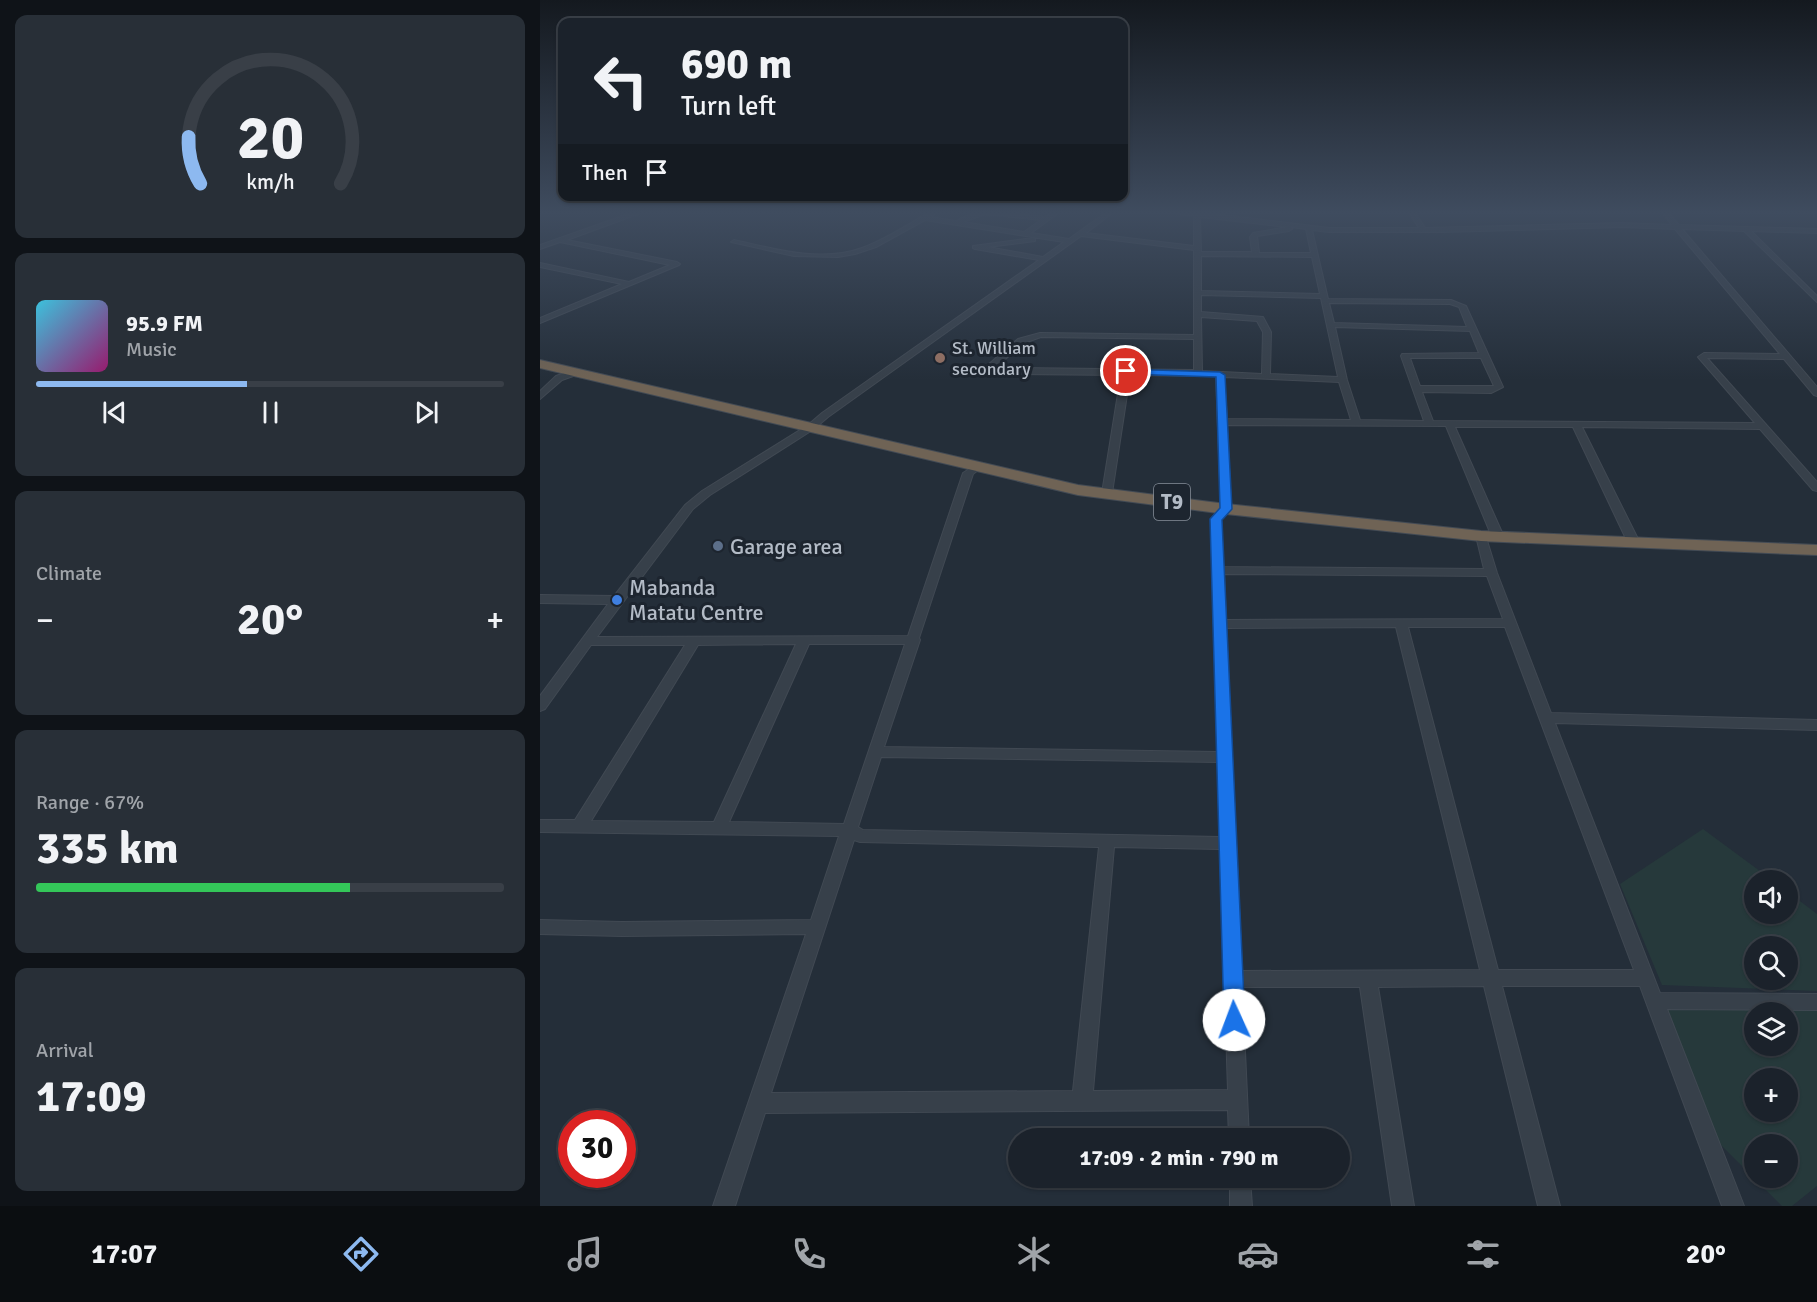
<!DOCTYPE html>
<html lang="en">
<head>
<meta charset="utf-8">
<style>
	body { margin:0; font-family:Signika,sans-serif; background:#282f37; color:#f1f3f6; height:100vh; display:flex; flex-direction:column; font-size:22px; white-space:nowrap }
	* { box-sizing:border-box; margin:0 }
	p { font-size:20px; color:#a0a4a9 }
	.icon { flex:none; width:33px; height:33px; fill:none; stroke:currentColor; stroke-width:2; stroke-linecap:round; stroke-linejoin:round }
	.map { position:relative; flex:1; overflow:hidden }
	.drawer { display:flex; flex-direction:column; gap:15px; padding:15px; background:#0f1318; width:540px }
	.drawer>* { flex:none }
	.hud { position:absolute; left:18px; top:18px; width:570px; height:183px; border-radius:12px; box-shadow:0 2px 4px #0004,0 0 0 2px #393f47; background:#1b222b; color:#f1f3f6; overflow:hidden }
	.fabs { position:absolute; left:1204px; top:870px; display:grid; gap:12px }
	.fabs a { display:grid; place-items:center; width:54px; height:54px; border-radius:50%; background:#1b222b; box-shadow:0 2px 4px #0004,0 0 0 2px #393f47; font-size:30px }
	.speed { position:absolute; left:18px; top:1110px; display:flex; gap:12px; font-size:30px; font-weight:700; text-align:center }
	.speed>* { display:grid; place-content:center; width:78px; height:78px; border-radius:50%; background:#1b222b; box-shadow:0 2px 4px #0004,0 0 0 2px #393f47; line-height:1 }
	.speed .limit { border:9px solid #d22; background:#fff; color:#111 }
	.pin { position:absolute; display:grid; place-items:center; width:51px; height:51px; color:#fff; margin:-26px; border:3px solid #fff; border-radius:50%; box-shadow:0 2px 6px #0007 }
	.me { position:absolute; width:66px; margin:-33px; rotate:358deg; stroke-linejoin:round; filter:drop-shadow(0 0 4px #0008) }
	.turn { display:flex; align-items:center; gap:21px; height:126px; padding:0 24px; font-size:27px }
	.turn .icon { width:78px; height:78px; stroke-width:2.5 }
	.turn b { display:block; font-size:42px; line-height:51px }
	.then { display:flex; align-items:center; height:57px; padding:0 24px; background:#0003; gap:12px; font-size:22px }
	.big { font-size:45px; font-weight:700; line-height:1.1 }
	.drawer .widget { flex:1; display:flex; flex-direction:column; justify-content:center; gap:9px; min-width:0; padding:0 21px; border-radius:12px; background:#282f37 }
	.drawer .dial { align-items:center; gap:0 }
	.dial svg { height:156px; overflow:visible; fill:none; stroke:#393f47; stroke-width:7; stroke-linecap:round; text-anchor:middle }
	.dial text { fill:#f1f3f6; stroke:none }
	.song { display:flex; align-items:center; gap:18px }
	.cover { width:72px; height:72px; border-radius:9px; background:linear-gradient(135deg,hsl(190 70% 55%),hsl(320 70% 35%)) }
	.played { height:6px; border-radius:3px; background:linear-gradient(90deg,#8db9f0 45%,#393f47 45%) }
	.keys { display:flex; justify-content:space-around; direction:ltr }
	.heat { display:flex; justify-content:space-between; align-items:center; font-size:33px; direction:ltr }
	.charge { height:9px; border-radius:4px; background:linear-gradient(90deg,#34c759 67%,#393f47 0) }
	.trip { position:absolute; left:468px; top:1128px; width:342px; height:60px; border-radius:30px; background:#1b222b; box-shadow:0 2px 4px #0004,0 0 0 2px #393f47; font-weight:700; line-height:60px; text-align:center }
	.menu { display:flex; height:96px; justify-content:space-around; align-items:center; background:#0b0e11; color:#a0a4a9 }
	.menu .icon { width:42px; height:42px }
	.menu .selected { color:#8db9f0 }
	.menu b { font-size:27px; color:#f1f3f6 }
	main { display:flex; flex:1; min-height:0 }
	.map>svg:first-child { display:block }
	.green { fill:#26393b; fill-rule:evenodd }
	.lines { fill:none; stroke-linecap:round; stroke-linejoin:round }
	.minor-casing { stroke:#414953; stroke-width:2 }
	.highway-casing { stroke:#434b55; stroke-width:2 }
	.minor { fill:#37404a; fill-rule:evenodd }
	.highway { fill:#6f6355; fill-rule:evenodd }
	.route { fill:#1a73e8; stroke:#114b97; stroke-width:1.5 }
	.education-dot { fill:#8d6e63; stroke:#1d252f; stroke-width:2 }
	.service-dot { fill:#5c6f8a; stroke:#1d252f; stroke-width:2 }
	.shop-dot { fill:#3f7fe0; stroke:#1d252f; stroke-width:2 }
	.labels { text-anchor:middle; stroke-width:6; stroke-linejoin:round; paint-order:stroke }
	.far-poi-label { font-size:18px; fill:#b3bbc6; stroke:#1d252f; text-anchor:start }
	.shield { fill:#1d252f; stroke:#868e99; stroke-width:1.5 }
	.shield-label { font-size:21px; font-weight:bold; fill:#b3bbc6 }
	.poi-label { font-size:22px; fill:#b3bbc6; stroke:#1d252f; text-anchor:start }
</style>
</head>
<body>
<main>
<section class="drawer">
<div class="widget dial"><svg viewBox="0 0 100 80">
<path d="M14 69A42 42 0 1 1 86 69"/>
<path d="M14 69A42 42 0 0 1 8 45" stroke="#8db9f0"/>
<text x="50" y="56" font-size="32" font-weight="700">20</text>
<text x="50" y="72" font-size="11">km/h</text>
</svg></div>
<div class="widget">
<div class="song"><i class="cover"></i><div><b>95.9 FM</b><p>Music</p></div></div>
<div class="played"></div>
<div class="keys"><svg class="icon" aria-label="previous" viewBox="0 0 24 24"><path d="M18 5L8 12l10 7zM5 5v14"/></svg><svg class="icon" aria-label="pause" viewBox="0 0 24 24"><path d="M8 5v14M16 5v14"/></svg><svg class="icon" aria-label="next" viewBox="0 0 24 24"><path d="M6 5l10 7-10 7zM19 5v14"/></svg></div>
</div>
<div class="widget"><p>Climate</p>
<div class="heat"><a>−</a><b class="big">20°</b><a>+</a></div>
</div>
<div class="widget"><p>Range · 67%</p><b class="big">335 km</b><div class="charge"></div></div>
<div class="widget"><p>Arrival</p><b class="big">17:09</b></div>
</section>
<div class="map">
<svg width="1277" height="1206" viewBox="0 0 1277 1206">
	<rect width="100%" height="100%" fill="#242e39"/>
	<g class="green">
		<path d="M1163 829 1232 880H1215V914H1248V892L1277 914V991L1122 985 1080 884ZM1215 946H1248V980H1215Z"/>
		<path d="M1123 1006 1277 1009V1186L1252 1206H1242L1179 1143ZM1215 1012H1248V1046H1215ZM1215 1078H1248V1112H1215ZM1215 1144H1248V1178H1215Z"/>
	</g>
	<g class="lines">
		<defs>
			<g id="minor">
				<path d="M97 211H106L27 240 137 262 140 264 139 265 0 323V318L82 284 0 267V263L89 282 130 265 20 242 0 249V245Z"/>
				<path d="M391 211H399L390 217 416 221 436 212 453 211 505 217 514 211H521L491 233 529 239 568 211H575L546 233 654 246V216L620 211 657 212 789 228H879L868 211H874L885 228 1082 223 1132 225 1121 211H1127L1139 225 1277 229V233L1211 231 1277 296V302L1204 231 1142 229 1277 387V396L1274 395 1244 359 1167 358 1277 482V491L1273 490 1220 429 1042 427 1100 543 1094 546 1088 543 1033 427H915L964 537 958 540 952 537 906 426 687 425 691 509 681 520 683 567 944 569 936 536 937 534H945L957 573 1011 713 1277 720V730L1015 723 1120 993 1277 994V1010L1127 1009 1204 1206H1182L1100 986H962L1020 1206H998L944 986 838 987 874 1206H852L820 987H702L709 1138H689L688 1110 225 1113 195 1206H173L266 934 82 936 0 934V920L82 922 271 920 299 836 0 832V820H35L145 645H51L5 709 0 711V696L68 604 0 603V595L74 596 145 505 162 491 268 425 282 413 499 260 435 249 433 248V246L493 238 495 239V241L448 247 503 257 524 242 385 220 336 247 315 254 298 257 254 256 191 242 194 240C235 249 281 263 322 248 347 239 369 224 391 211ZM445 214 501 220 484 232 423 222ZM660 217 748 227 713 233 710 237 712 252H661ZM751 227 766 229 771 253H719L717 236 749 231 752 229ZM1082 227 1135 229 1240 354 1164 353 1158 357 1215 423 893 421 882 392 951 393 963 387 926 306 911 300 788 299 772 230 789 232H901ZM541 236 654 250V335L500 333 478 339 448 365 450 370 467 374 581 375 562 493 567 496 572 493 590 375 676 376 681 508 671 519 678 752 344 747 380 640 379 638 433 474 442 467 437 464 423 473 368 636 57 637 153 509 170 495 274 429 288 417ZM661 256 772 257 780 294 661 291ZM661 295 781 298 798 377 730 374 731 332 723 317 661 312ZM789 303 910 304 919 307 927 327 794 323ZM661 317 717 321 723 332 722 374 662 371ZM795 327 930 331 939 353 862 354 861 356 884 421 820 420 807 380ZM501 337 654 339V370L467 368 457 366 484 343ZM870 358H941L954 386H880ZM684 377 799 382 811 420 687 419ZM684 574 947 576 963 619 686 620ZM856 627 940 970 702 971 686 628ZM868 627H965L1094 970H958ZM256 644 174 822 51 821 158 645ZM269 644H365L304 824 189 822ZM341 757 678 762 680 837 323 830 318 827ZM314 840 320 842 559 847 533 1091 231 1093ZM574 847 680 849 688 1090 553 1091Z"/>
				<path d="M33 370 36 371V375L22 380 0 399V391L16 376Z"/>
				<path d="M690 1178H710L712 1206H690Z"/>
			</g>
			<path id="highway" d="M0 360 538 485 686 504 941 531 1277 545V555L941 541 686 514 538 495 0 368Z"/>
		</defs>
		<use href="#minor" class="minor-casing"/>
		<use href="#highway" class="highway-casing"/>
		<use href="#minor" class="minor"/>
		<use href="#highway" class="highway"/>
	</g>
	<linearGradient id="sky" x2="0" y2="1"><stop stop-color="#14191f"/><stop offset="0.56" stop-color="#3f4c5f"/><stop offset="1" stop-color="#3f4c5f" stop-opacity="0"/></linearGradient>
	<rect width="1277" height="380" fill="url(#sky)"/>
	<path class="route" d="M582 369 680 372 685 375 692 509 682 520 705 1020 702 1026 694 1029 687 1026 684 1020 670 519 680 508 676 377 586 374 581 371Z"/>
	<circle class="education-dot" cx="400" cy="358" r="6"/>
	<circle class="service-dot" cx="178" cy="546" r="6"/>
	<circle class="shop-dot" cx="77" cy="600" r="6"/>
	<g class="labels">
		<g class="far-poi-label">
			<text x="412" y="354">St. William<tspan x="412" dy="21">secondary</tspan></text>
		</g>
		<rect class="shield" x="614" y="484" width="36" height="36" rx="4.5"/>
		<g class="shield-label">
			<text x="632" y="509">T9</text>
		</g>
		<g class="poi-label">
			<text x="190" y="554">Garage area</text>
			<text x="89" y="595">Mabanda<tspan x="89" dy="25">Matatu Centre</tspan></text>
		</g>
	</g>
</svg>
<div class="fabs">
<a><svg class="icon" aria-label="sound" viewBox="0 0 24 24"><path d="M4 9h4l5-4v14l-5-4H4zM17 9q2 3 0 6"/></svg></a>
<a><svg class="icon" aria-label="search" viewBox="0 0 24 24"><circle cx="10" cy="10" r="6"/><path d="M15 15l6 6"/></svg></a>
<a><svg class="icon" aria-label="layers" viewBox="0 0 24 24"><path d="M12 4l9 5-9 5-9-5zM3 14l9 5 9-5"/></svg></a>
<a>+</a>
<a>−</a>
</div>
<div class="speed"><div class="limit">30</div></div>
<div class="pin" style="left:586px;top:371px;background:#d93025"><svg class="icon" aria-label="arrive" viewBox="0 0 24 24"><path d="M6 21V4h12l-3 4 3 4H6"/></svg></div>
<svg class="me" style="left:694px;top:1020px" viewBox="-20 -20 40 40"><circle r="19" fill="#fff"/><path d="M0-13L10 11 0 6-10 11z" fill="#1a73e8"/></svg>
<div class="trip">17:09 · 2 min · 790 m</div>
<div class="hud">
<div class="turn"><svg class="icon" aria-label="left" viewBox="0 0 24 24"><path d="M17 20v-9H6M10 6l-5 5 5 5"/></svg><div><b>690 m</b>Turn left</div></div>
<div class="then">Then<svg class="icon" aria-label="arrive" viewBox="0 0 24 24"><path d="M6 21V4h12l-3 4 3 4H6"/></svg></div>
</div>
</div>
</main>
<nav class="menu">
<b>17:07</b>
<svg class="icon selected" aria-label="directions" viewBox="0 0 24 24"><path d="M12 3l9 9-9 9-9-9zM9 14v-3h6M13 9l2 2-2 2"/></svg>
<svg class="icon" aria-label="music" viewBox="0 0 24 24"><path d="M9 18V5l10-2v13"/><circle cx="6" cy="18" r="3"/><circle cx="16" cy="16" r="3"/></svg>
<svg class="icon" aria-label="phone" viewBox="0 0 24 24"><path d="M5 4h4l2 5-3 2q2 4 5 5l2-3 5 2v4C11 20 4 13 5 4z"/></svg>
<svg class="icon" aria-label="climate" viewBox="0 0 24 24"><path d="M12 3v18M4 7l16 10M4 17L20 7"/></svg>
<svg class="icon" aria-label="car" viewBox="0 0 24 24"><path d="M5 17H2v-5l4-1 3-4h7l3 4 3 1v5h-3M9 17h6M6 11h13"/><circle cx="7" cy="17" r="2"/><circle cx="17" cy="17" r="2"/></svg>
<svg class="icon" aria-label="filters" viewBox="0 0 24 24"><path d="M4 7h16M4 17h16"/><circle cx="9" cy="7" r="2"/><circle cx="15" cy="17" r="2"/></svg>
<b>20°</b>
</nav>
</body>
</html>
